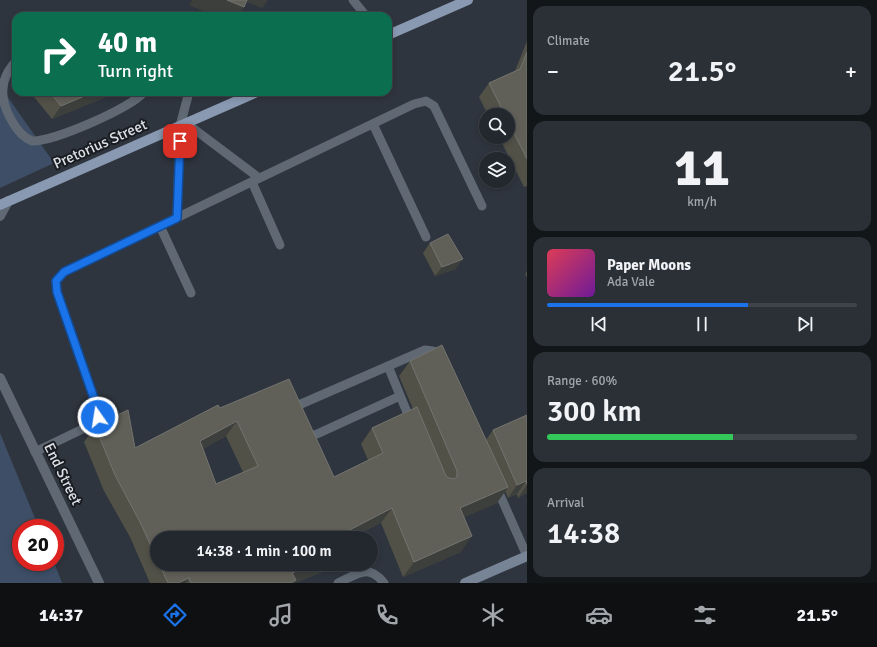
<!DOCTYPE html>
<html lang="en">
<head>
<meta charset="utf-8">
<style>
	body { margin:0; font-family:Signika,sans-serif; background:#2b3036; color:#f1f3f6; height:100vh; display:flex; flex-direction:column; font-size:15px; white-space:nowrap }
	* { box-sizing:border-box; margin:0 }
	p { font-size:13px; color:#a3a6aa }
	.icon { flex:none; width:22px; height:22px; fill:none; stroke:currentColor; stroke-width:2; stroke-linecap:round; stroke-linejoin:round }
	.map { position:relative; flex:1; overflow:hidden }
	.drawer { display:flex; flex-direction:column; gap:6px; padding:6px; background:#131619; width:350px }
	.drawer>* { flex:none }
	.banner { position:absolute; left:12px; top:12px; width:380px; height:84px; border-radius:12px; box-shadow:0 2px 6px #0003,0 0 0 1px #40444a; background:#0b6e4f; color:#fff; overflow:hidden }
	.controls { position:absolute; left:479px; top:108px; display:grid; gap:8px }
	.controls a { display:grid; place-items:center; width:36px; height:36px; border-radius:50%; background:#23282e; box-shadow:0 2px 6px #0003,0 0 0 1px #40444a; font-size:20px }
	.speed { position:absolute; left:12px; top:519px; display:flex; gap:8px; font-size:20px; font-weight:700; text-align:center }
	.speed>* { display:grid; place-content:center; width:52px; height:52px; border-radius:50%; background:#23282e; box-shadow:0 2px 6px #0003,0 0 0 1px #40444a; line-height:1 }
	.speed .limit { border:6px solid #d22; background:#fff; color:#111 }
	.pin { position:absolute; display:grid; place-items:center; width:34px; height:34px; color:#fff; margin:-17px; border-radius:8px; box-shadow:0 2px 6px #0006 }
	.me { position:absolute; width:44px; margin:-22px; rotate:347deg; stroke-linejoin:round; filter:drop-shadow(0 0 3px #0008) }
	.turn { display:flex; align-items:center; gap:14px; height:84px; padding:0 20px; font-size:18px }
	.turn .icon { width:52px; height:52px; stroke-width:2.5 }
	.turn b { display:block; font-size:28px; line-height:34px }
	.big { font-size:30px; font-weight:600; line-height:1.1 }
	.drawer .tile { flex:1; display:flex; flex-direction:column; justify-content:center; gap:6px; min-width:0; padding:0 14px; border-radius:12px; background:#2b3036 }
	.drawer .dial { align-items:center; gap:0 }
	.dial b { font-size:52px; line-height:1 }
	.song { display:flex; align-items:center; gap:12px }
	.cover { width:48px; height:48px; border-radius:6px; background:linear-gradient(135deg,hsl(350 70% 55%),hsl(280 70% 35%)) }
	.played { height:4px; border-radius:2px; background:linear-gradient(90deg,#1a73e8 65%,#40444a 65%) }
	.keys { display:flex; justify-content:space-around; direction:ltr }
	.heat { display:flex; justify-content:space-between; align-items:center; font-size:22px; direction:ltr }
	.charge { height:6px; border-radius:3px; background:linear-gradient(90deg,#34c759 60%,#40444a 0) }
	.trip { position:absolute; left:150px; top:531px; width:228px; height:40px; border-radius:20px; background:#23282e; box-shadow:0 2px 6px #0003,0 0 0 1px #40444a; font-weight:600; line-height:40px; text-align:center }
	.dock { display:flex; height:64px; justify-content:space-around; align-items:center; background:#0e1012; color:#a3a6aa }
	.dock .icon { width:28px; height:28px }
	.dock .active { color:#1a73e8 }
	.dock b { font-size:18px; color:#f1f3f6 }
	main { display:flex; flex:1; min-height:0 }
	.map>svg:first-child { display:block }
	.green { fill:#3d4e66 }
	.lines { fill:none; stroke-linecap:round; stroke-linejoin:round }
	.service { stroke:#5f6873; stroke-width:9 }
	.minor { stroke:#5f6873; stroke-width:10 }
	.secondary { stroke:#778496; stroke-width:10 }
	.primary { stroke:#8999b1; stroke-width:10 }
	.wall { fill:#515147; fill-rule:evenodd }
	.shaded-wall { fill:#3d3f3c }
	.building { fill:#606058; stroke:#73746f; fill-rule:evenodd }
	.route-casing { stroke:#114b97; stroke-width:10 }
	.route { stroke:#1a73e8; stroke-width:7 }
	.labels { text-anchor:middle; stroke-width:4; stroke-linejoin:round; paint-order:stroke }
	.street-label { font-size:15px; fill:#dde1e7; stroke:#191c20 }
</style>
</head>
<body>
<main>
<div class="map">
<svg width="527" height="583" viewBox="0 0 527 583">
	<rect width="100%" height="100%" fill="#2f353e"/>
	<g class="green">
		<path d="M0 86 54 163 0 188Z"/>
		<path d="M0 433 39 528H21V562H54L62 583H0Z"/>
	</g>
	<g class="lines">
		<g class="service">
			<path d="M353 0 366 16"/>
			<path d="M16 61C9 69 3 79 3 89 1 106 16 135 32 141 53 142 131 108 144 92"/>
			<path d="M186 123 259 178"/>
			<path d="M373 124 426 237"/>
			<path d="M252 182 280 245"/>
			<path d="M177 218 180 126 189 92"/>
			<path d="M160 226 191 293"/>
			<path d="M388 366 411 422"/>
			<path d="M296 415 297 409 301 404 425 350 433 351 439 357"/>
			<path d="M304 434 309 436 317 434 400 396"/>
			<path d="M35 452 91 425 98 417 97 407 57 292 56 281 64 272 414 104 426 101 434 106 482 206"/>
			<path d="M496 486 527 556"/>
			<path d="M338 583C358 574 368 563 384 583"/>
		</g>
		<g class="minor">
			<path d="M0 216 8 201"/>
			<path d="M0 378 99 583"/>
		</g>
		<path class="secondary" d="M465 583 527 556"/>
		<g class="primary">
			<path d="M388 35 468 0"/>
			<path d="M0 205 257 92"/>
		</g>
	</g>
	<g class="wall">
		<path d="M527 41V186L524 187 499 137H508V115H488L479 97 489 83 515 71Z"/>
		<path d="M30 92H118L52 119Z"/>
		<path d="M430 243 456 269 435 276 423 253Z"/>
		<path d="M527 271V278L525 274Z"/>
		<path d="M410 361 486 440 493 430 527 415V493L518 498 517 494 508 498 505 491 497 503 464 517 461 552 403 577 381 523 157 538V564H338L337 566 295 583H150L130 537 104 491 84 442 95 426 135 448 220 408 334 477 368 460 361 444 372 428 413 409 399 376ZM226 436 243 472 216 484 203 449Z"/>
	</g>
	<g class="shaded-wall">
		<path d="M192 0H227L244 7 238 16H215L189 5Z"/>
		<path d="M241 0H268L262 8Z"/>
		<path d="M94 92H118L52 119 61 106Z"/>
		<path d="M463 259 456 269 435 276 442 267Z"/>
		<path d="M237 421 226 436 189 457 200 441Z"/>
		<path d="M526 481 517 494 508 498 517 485Z"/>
		<path d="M527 485V493L518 498Z"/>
		<path d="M508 487 497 503 449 524 460 508Z"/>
		<path d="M392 508 381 523 353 538H337L340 535Z"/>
		<path d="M472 536 461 552 403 577 414 562Z"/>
		<path d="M314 564H338L337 566 295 583H285L292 573Z"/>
		<path d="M189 578 186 583H178Z"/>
	</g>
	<g class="building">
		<path d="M227 0H247L244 7Z"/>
		<path d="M527 52V159L508 121V115H505L489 83 520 69Z"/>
		<path d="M50 92H94L61 106Z"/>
		<path d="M448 234 463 259 442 267 430 243Z"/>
		<path d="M442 345 508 487 460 508 472 536 414 562 392 508 340 535 341 538H157V559L140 522 115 475 95 426 128 410 135 448 218 405 220 408 289 379 334 477 383 453 372 428 417 407 446 476 449 478 454 479 457 477V471L410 361ZM237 421 258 466 216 484 200 441Z"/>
		<path d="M527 415V484L526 481 517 485 493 430Z"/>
		<path d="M159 564H314L292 573 296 580 291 583H191L189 578 178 583H168Z"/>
	</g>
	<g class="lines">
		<defs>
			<path id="route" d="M98 417 97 407 57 292 56 281 64 272 177 218 180 141"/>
		</defs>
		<use href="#route" class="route-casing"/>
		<use href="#route" class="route"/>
	</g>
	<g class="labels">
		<g class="street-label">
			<text transform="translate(100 144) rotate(-24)" y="5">Pretorius Street</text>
			<text transform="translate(63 474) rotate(64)" y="5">End Street</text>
		</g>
	</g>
</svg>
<div class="controls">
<a><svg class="icon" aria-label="search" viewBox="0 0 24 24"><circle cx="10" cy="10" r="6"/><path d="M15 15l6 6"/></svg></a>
<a><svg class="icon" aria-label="layers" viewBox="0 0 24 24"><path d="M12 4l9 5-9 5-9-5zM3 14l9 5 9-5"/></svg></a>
</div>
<div class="speed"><div class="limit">20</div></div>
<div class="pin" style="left:180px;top:141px;background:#d93025"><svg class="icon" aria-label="arrive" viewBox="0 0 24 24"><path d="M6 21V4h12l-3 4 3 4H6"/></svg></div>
<svg class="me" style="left:98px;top:417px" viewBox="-20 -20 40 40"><circle r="17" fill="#1a73e8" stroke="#fff" stroke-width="3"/><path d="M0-11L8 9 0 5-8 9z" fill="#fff"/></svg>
<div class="trip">14:38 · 1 min · 100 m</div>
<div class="banner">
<div class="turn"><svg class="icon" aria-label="right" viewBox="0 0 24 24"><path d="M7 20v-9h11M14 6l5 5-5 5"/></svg><div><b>40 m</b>Turn right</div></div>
</div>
</div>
<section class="drawer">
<div class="tile"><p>Climate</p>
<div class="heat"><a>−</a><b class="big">21.5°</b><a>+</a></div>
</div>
<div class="tile dial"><b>11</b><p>km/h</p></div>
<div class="tile">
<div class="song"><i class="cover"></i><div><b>Paper Moons</b><p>Ada Vale</p></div></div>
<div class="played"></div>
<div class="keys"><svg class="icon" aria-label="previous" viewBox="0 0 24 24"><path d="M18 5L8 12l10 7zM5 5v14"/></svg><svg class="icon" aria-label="pause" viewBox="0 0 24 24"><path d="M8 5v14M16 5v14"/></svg><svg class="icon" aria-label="next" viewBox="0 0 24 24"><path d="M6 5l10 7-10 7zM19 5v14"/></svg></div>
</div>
<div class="tile"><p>Range · 60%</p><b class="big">300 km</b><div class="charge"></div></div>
<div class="tile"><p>Arrival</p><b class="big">14:38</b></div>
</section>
</main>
<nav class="dock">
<b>14:37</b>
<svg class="icon active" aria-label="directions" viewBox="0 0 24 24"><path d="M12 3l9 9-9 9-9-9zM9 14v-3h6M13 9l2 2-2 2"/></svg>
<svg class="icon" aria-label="music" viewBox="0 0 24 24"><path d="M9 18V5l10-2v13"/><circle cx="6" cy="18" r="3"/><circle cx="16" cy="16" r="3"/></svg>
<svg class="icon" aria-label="phone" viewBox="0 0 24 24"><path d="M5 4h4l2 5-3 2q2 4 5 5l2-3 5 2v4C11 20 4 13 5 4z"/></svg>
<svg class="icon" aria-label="climate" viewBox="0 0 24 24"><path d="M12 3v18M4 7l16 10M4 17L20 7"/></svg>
<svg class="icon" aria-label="car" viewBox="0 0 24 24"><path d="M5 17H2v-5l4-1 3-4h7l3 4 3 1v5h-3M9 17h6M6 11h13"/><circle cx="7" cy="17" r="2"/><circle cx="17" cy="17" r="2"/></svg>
<svg class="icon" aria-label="filters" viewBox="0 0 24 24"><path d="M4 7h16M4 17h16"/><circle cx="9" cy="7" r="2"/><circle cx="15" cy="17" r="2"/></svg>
<b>21.5°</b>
</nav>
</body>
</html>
